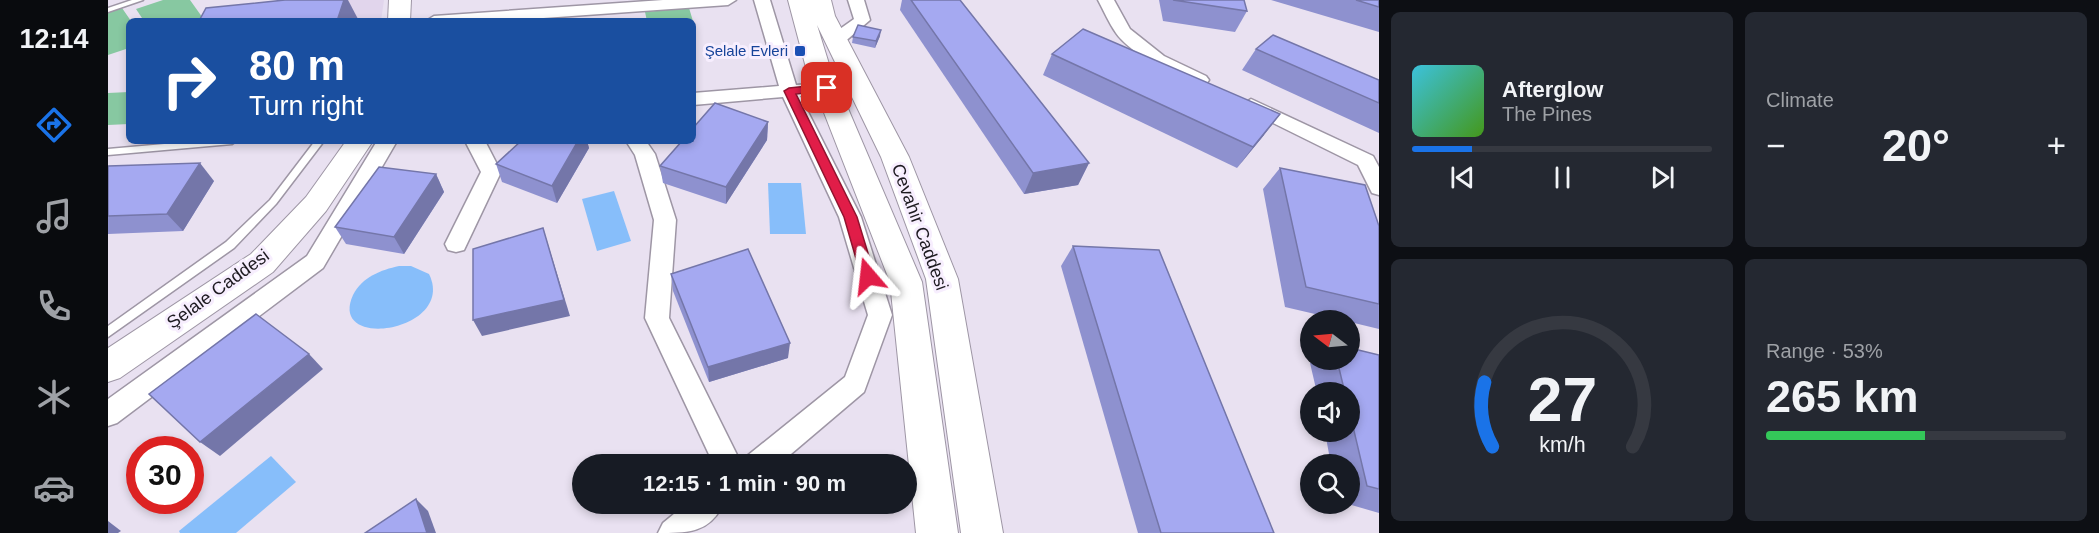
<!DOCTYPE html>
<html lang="en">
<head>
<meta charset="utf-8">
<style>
	body { margin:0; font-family:Arial,sans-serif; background:#242831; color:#f1f3f6; height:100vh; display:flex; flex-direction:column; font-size:22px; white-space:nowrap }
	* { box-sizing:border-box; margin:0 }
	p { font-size:20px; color:#9ea1a6 }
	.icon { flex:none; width:33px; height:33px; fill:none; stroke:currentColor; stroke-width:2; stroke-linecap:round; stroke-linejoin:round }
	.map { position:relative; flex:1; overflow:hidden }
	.side { display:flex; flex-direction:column; gap:12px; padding:12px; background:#0d0f14; width:720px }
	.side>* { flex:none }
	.banner { position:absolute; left:18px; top:18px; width:570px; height:126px; border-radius:9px; box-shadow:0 3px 9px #0003; background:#1a4fa0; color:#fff; overflow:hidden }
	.needle { width:39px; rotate:286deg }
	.tools { position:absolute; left:1192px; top:310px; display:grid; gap:12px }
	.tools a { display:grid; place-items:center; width:60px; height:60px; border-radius:50%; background:#171b24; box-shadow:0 3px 9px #0003; font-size:30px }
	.speed { position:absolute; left:18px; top:436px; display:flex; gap:12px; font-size:30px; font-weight:700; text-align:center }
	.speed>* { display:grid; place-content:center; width:78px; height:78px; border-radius:50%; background:#171b24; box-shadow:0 3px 9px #0003; line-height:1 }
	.speed .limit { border:9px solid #d22; background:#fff; color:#111 }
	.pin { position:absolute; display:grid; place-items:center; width:51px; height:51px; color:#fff; margin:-26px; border-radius:12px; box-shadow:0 3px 9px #0006 }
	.me { position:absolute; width:66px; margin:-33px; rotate:343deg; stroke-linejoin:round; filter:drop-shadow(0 0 4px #0008) }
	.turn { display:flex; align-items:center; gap:21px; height:126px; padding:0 24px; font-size:27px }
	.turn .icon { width:78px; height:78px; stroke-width:2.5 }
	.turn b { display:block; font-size:42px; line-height:51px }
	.big { font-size:45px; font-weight:700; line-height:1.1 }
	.side .tile { flex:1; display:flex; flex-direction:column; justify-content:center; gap:9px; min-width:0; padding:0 21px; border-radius:9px; background:#242831 }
	.side .dial { align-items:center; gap:0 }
	.dial svg { height:156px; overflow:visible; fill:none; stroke:#363941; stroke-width:7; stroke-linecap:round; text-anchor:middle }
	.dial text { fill:#f1f3f6; stroke:none }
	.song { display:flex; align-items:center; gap:18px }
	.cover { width:72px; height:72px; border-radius:9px; background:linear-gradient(135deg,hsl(190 70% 55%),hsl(100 70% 35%)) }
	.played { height:6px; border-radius:3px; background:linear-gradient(90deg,#1a73e8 20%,#363941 20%) }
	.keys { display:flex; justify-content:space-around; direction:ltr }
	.heat { display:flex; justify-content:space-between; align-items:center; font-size:33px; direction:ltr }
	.charge { height:9px; border-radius:4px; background:linear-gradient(90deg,#34c759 53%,#363941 0) }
	.side .tiles { flex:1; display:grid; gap:12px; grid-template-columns:repeat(2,1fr) }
	.trip { position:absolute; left:464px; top:454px; width:345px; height:60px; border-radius:30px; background:#171b24; box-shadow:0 3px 9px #0003; font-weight:700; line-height:60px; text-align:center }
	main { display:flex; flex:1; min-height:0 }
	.tab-bar { display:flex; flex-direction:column; width:108px; justify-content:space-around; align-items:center; background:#090b0e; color:#9ea1a6 }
	.tab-bar .icon { width:42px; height:42px }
	.tab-bar .selected { color:#1a73e8 }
	.tab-bar b { font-size:27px; color:#f1f3f6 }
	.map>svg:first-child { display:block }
	.built { fill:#e1d5ec }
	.green { fill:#87c8a1 }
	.water { fill:#87befa }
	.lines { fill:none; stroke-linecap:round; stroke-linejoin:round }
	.lane-casing { stroke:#9e96a5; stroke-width:3 }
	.street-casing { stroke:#9e96a5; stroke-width:3 }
	.secondary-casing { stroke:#9e96a5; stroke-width:2 }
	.lane { fill:#fff; fill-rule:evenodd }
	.street { fill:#fff; fill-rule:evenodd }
	.secondary { fill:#fff; fill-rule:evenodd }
	.wall { fill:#8e91cf }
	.shaded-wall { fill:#7476a9 }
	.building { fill:#a5a9f1; stroke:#7476a9; stroke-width:1.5 }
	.route { fill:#e11d48; stroke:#92132f; stroke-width:1.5 }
	.transit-dot { fill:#1a4fb4; stroke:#f7eefe; stroke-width:2 }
	.labels { text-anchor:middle; stroke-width:6; stroke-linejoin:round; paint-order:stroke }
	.far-transit-label { font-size:15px; fill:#164399; stroke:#f7eefe; text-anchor:end }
	.street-label { font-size:18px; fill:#1d1a20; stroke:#f7eefe }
</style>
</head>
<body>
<main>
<nav class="tab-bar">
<b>12:14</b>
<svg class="icon selected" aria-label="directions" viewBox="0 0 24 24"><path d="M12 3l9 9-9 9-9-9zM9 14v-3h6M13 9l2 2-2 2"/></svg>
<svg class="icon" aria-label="music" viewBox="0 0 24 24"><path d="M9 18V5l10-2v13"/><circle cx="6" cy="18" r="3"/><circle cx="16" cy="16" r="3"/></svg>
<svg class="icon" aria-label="phone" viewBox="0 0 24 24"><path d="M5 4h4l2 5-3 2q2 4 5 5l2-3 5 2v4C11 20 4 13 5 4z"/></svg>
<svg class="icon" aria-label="climate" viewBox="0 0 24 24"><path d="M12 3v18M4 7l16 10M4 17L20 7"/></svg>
<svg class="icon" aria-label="car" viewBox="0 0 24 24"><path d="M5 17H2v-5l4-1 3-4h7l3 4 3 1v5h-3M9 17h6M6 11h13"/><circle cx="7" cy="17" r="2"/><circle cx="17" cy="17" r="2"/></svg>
</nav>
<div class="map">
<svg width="1271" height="533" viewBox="0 0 1271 533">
	<rect width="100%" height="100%" fill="#e9e1f1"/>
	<path class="built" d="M174 0H276L273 21H113Z"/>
	<g class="green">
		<path d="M55 0H82L97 21H36L28 9Z"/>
		<path d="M14 8 23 21H21V48L0 55V13Z"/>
		<path d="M581 8 585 21H539L537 12Z"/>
		<path d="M21 92V124L0 125V93Z"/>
	</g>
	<g class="water">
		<path d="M660 183H693L698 234H662Z"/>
		<path d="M506 191 523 241 489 251 474 199Z"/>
		<path d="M291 266H303L321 274C349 331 219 352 245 295 254 277 273 270 291 266Z"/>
		<path d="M163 456 188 482 128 533H72L71 531Z"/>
	</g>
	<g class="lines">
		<defs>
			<g id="lane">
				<path d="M24 0H35L0 12V8Z"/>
				<path d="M90 141H128L124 144 0 155V149Z"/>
				<path d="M207 141H216L168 204 126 248 0 337V326L118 242 162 200Z"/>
			</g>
			<g id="street">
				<path d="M555 0H628L620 5 393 21H318L326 16Z"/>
				<path d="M646 0H662L688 85 719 83 728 88 719 93 692 96 753 217 784 315 756 392 670 465H635L639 456 737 377 760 315 731 217 675 97 585 105V93L671 86Z"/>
				<path d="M740 0H756L762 20 734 44H722L720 40 722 36 746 19Z"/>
				<path d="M990 0H1006L1022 29 1056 56 1098 76 1101 80 1098 84C1078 89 1019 50 1008 33 1001 23 996 11 990 0Z"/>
				<path d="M1143 99 1265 156 1271 167V195L1264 193 1250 165 1137 109 1134 105Z"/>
				<path d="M269 141H289L215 268 9 423 0 426V399L199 256Z"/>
				<path d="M357 141H377L393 172 356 250 348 252 340 250 337 244 373 172Z"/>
				<path d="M518 141H538L547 154 568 220 561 318 634 465H606L537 318 546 220 527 155Z"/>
				<path d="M578 504H615C602 533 579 533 550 533L555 523Z"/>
			</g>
			<g id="secondary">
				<path d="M281 0H303L302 21H280Z"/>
				<path d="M680 0H723L727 16 801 157 850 279 895 533H853L818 279 773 157 709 25 721 64 814 282 850 533H808L782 282 697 64Z"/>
				<path d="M238 141H265L218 211 165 272 12 378 0 382V348L143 254 198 197Z"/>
			</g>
		</defs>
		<use href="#lane" class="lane-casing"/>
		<use href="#street" class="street-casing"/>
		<use href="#secondary" class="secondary-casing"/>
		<use href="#lane" class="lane"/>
		<use href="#street" class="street"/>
		<use href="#secondary" class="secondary"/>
	</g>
	<g class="wall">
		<path d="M794 0H852L981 163 970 185 916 194 792 10Z"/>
		<path d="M1051 0H1136L1139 11 1127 32 1055 21Z"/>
		<path d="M1163 0H1271V32Z"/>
		<path d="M772 36 767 48 744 43 745 37Z"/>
		<path d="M1148 49 1271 80V133L1134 70Z"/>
		<path d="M944 54 1156 135 1129 168 935 75Z"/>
		<path d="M660 122 659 140 618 204 555 183 552 166Z"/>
		<path d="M413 141H479L481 148 449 203 394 182 388 164Z"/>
		<path d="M0 166 106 181 75 231 0 234Z"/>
		<path d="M1172 168 1271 226V329L1242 322V321H1237L1177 307 1155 189Z"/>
		<path d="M328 174 336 192 296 254 238 244 227 227Z"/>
		<path d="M965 246 1166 533H1030L953 266Z"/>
		<path d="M563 274 680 358 601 382 565 291Z"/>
		<path d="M1271 355V513L1240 504H1242V465H1223L1217 432H1242V393H1209L1202 363 1206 360H1242Z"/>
	</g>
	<g class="shaded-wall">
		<path d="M236 0H240L250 19 249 21H229Z"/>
		<path d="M773 30 772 36 767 48 768 41Z"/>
		<path d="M1172 114 1156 135 1129 168 1145 147Z"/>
		<path d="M660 122 659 140 618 204V187Z"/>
		<path d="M470 141H479L481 148 449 203 444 186Z"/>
		<path d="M92 163 106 181 75 231 59 214Z"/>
		<path d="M981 163 970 185 916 194 925 173Z"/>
		<path d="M328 174 336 192 296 254 286 237Z"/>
		<path d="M435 228 462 316 374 336 365 320Z"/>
		<path d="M682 343 680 358 601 382 600 367Z"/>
		<path d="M201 354 215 369 112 456 92 442Z"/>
		<path d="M308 499 320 511 328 533H319Z"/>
		<path d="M0 521 13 531 10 533H0Z"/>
	</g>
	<g class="building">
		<path d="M177 0H236L229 21H91L98 8Z"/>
		<path d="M803 0H852L981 163 925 173Z"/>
		<path d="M1065 0H1136L1139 11Z"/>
		<path d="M1248 0H1271V7Z"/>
		<path d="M750 25 773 30 768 41 745 37Z"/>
		<path d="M975 29 1172 114 1145 147 944 54Z"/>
		<path d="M1165 35 1271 80V103L1148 49Z"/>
		<path d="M607 103 660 122 618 187 552 166 574 141H585V128Z"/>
		<path d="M413 141H470L444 186 388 164Z"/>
		<path d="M92 163 59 214 0 216V166Z"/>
		<path d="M271 167 328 174 286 237 227 227Z"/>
		<path d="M1172 168 1257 185 1271 226V304L1198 287Z"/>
		<path d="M435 228 456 300 365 320V249Z"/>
		<path d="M965 246 1051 250 1166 533H1053Z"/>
		<path d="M640 249 682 343 600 367 563 274Z"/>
		<path d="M148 314 201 354 92 442 41 394Z"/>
		<path d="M1242 348 1271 355V489L1259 486 1242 414V393H1237L1229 360H1242Z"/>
		<path d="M308 499 319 533H257Z"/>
	</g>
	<path class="route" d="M719 84 723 85V90L688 94 749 217 767 276 760 281 753 276 736 217 676 91 681 88Z"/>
	<rect class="transit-dot" x="686" y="45" width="12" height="12" rx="3"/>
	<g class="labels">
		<g class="far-transit-label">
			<text x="680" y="56">Şelale Evleri</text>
		</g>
		<g class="street-label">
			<text transform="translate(812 227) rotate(70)" y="6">Cevahir Caddesi</text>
			<text transform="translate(110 289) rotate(-36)" y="6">Şelale Caddesi</text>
		</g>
	</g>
</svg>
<div class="tools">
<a><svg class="needle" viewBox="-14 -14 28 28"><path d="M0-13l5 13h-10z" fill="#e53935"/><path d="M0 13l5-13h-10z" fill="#9ea1a6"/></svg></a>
<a><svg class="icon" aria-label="sound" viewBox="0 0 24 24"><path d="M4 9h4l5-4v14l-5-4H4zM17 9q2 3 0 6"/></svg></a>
<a><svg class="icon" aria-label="search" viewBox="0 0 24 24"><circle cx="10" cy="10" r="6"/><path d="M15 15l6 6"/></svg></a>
</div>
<div class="speed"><div class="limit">30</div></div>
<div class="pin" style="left:719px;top:88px;background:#d93025"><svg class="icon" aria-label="arrive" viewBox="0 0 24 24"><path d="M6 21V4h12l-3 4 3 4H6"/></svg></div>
<svg class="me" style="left:760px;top:276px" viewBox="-20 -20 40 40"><path d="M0-17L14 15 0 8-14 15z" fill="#e11d48" stroke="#fff" stroke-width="4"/></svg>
<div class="trip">12:15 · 1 min · 90 m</div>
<div class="banner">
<div class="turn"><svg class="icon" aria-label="right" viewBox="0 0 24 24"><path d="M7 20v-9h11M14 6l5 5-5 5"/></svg><div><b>80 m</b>Turn right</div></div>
</div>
</div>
<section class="side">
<div class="tiles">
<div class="tile">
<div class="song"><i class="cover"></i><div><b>Afterglow</b><p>The Pines</p></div></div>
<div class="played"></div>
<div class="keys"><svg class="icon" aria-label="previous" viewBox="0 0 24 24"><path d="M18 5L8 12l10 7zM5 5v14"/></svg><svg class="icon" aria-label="pause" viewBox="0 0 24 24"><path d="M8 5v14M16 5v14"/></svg><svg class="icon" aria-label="next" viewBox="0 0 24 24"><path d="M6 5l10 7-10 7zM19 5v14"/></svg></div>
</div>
<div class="tile"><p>Climate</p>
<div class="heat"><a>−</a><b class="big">20°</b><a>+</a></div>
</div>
<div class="tile dial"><svg viewBox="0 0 100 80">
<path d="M14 69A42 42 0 1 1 86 69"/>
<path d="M14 69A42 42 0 0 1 10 36" stroke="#1a73e8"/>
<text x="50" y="56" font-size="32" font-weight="700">27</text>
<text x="50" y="72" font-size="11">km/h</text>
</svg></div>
<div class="tile"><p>Range · 53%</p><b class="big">265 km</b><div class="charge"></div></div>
</div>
</section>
</main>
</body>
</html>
